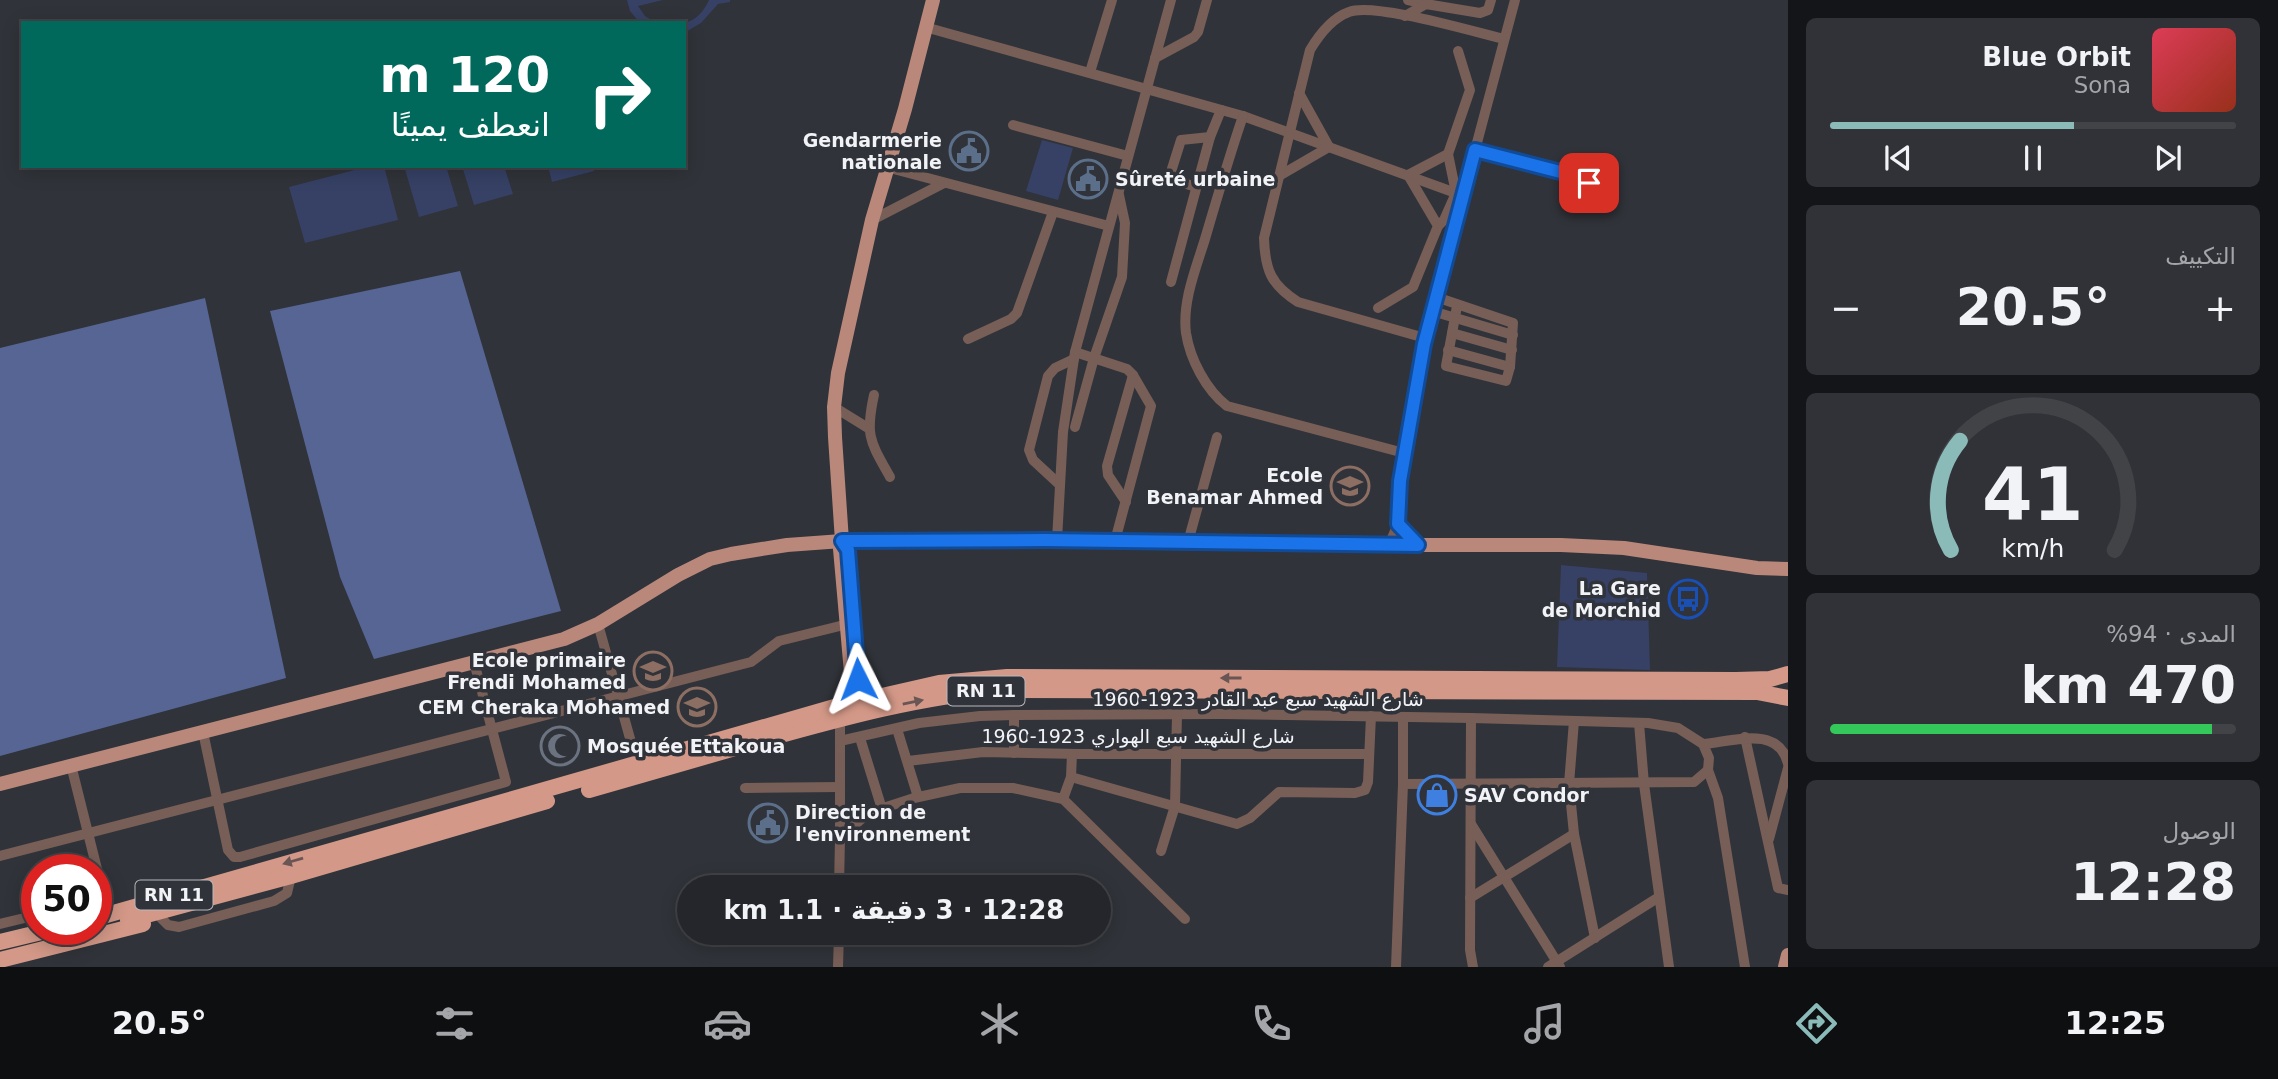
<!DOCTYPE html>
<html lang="ar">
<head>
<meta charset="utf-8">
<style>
	body { margin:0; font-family:"DejaVu Sans","Noto Naskh Arabic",sans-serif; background:#303237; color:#f1f3f6; direction:rtl; height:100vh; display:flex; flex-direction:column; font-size:26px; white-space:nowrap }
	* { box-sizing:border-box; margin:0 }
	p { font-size:23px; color:#a3a5a9 }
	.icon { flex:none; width:38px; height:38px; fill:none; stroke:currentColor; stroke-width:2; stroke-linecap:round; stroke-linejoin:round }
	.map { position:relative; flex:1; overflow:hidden; direction:ltr }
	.details { display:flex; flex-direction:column; gap:18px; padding:18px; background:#141518; width:490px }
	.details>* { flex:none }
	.top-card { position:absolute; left:21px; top:21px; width:665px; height:147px; border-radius:0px; box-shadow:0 4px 18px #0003,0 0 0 2px #414347; direction:rtl; background:#00695c; color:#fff; overflow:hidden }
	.speed { position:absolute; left:21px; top:854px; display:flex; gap:14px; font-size:35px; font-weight:700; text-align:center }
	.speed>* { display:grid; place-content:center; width:91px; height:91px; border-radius:50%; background:#24262b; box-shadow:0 4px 18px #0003,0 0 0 2px #414347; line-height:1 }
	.speed .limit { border:10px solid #d22; background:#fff; color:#111 }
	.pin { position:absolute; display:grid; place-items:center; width:60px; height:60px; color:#fff; margin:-30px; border-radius:14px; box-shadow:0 4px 10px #0006 }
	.me { position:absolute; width:77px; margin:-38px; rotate:357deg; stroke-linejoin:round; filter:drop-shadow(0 0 5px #0008) }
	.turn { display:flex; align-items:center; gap:24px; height:147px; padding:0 21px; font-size:32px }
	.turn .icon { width:91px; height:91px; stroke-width:2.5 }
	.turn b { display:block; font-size:49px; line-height:60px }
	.big { font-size:52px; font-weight:700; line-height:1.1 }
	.details .widget { flex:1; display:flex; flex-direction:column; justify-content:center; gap:10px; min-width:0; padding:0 24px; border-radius:10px; background:#303237 }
	.details .dial { align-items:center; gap:0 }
	.dial svg { height:182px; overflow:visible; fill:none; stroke:#414347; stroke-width:7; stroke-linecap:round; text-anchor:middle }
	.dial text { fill:#f1f3f6; stroke:none }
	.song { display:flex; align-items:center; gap:21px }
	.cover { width:84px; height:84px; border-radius:10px; background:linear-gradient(135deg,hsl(350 70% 55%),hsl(10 70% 35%)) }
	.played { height:7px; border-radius:4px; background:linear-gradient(90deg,#8bbbb9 60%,#414347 60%) }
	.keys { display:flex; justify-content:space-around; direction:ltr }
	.heat { display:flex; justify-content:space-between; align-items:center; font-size:38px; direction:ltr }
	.charge { height:10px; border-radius:5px; background:linear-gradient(90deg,#34c759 94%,#414347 0) }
	.trip { position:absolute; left:677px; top:875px; width:434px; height:70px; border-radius:35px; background:#24262b; box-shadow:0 4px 18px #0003,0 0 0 2px #414347; font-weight:700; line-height:70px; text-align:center; direction:rtl }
	.dock { display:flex; height:112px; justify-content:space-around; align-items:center; background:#0e0f11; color:#a3a5a9 }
	.dock .icon { width:49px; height:49px }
	.dock .active { color:#8bbbb9 }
	.dock b { font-size:32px; color:#f1f3f6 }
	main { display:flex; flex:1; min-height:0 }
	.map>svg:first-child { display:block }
	.green { fill:#364165 }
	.forest { fill:#566593 }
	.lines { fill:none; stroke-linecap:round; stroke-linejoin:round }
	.minor { stroke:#775e57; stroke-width:10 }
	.major { stroke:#b9887a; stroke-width:14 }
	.highway { stroke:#d39887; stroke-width:16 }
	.oneway { fill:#695654 }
	.route-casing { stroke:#114b97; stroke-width:18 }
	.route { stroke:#1a73e8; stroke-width:12 }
	.labels { text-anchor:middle; stroke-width:7; stroke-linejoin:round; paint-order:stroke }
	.shield { fill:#303339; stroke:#b7b9be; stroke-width:2 }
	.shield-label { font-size:18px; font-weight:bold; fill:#f1f3f7 }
	.poi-label { font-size:19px; font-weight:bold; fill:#f1f3f7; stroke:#303339; text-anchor:end }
	.street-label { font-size:19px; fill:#f1f3f7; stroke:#303339 }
</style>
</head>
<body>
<main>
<section class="details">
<div class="widget">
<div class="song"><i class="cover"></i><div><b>Blue Orbit</b><p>Sona</p></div></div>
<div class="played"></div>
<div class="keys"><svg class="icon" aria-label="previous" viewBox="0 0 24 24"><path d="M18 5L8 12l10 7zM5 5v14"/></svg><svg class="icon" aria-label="pause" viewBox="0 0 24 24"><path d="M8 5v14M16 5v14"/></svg><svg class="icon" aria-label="next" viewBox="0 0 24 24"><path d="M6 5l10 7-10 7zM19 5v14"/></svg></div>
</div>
<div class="widget"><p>التكييف</p>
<div class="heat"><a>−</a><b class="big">20.5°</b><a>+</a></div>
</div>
<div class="widget dial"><svg viewBox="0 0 100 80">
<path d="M14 69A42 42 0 1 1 86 69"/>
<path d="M14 69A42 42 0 0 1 18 21" stroke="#8bbbb9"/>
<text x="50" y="56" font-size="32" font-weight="700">41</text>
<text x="50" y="72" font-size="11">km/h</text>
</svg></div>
<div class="widget"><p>المدى · 94%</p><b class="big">470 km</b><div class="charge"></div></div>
<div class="widget"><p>الوصول</p><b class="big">12:28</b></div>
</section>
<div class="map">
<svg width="1788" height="967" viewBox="0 0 1788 967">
	<rect width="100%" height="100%" fill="#303339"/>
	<g class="green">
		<path d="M627 0H663L638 6 645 16 656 23H640L630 11Z"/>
		<path d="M709 0H730V2L718 4 701 23 684 33V23C697 20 704 11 709 0Z"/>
		<path d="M1042 140 1073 148 1058 200 1026 191Z"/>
		<path d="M370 166H384L398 220 305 243 289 187Z"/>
		<path d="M404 166H446L458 206 419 217Z"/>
		<path d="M462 166H504L513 194 474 205Z"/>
		<path d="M548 166H593L594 171 552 182Z"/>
		<path d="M1561 565 1647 573 1650 670 1557 667Z"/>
	</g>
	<g class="forest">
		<path d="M460 271 561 611 374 659 340 577 270 311Z"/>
		<path d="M205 298 286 678 0 756V348Z"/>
	</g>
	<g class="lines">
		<g class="minor">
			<path d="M1408 0 1426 4"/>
			<path d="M1405 16 1426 4 1480 13 1488 10 1491 0"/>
			<path d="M925 27 1243 116 1464 196"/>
			<path d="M1155 58 1194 37 1198 32 1207 0"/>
			<path d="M1090 72 1112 0"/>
			<path d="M1243 116C1229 157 1217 198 1205 239 1196 268 1182 302 1186 333 1190 359 1206 390 1227 406L1404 453"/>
			<path d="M1013 125 1128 156"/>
			<path d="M1475 150C1514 160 1577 168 1604 197"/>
			<path d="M886 167 1109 226"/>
			<path d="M1279 176 1329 147 1299 93"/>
			<path d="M1196 187 1171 179 1170 175 1181 140 1210 137"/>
			<path d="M872 220 944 183"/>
			<path d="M1438 226 1444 220 1456 193 1448 154 1470 90 1458 51"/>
			<path d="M1171 282 1210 137 1221 110"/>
			<path d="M1436 297 1513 323 1510 367 1506 381 1446 366 1457 306"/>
			<path d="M1378 308 1413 287 1438 226 1408 175 1448 154"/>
			<path d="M1432 311 1513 335"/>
			<path d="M1452 333 1512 350"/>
			<path d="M1425 338 1298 302C1271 285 1265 270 1264 238L1310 50C1319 35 1332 18 1349 12 1373 2 1474 32 1504 39"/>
			<path d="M968 339 1011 319 1017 313 1053 212"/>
			<path d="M1448 350 1510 367"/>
			<path d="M1075 352 1127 369 1133 375 1151 406 1115 541"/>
			<path d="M874 395C865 436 870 441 890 477"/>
			<path d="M834 407 868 428"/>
			<path d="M1075 427 1094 358 1122 277 1125 223 1119 195"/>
			<path d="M1060 485 1033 460 1029 450 1048 376 1055 368 1074 359"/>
			<path d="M1126 502 1108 475 1107 466 1133 375"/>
			<path d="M1398 524 1418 545"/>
			<path d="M1057 540 1063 432 1075 352 1171 0"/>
			<path d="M1188 542 1217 437"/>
			<path d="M1389 545 1398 524 1400 481 1425 338 1515 0"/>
			<path d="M598 624 631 742"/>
			<path d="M1471 718 1470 950 1473 967"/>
			<path d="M840 719V838L868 813 914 798 960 788H1013L1063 799 1185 919"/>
			<path d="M1574 721 1569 784 1574 834 1595 938"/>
			<path d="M1639 723 1644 784 1669 967"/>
			<path d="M897 729 918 797"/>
			<path d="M203 732 228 850 234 857H240L506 782 474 662"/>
			<path d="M1745 737 1778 888 1788 890"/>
			<path d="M860 738 882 809"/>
			<path d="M840 741 919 723 980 716 1014 715 1222 714 1471 718 1648 723 1678 728 1703 744 1709 758 1708 770 1718 798 1745 967"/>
			<path d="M1703 744C1731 742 1779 724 1788 764"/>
			<path d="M1014 753V715"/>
			<path d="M908 761 983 752 1078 754H1369"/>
			<path d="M71 765 103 893V898L96 901"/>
			<path d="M1071 777 1237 824 1250 818 1279 792 1355 793 1365 790 1368 782 1371 716"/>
			<path d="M1403 784 1694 782 1708 770"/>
			<path d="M745 788 840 787"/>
			<path d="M1063 799 1071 777 1072 754"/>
			<path d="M1471 824 1560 967"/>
			<path d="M1769 839 1788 768"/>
			<path d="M1161 851 1175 806 1177 714"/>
			<path d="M0 856 751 662 779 641 848 624"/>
			<path d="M839 887 840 838"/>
			<path d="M1470 898 1574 834"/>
			<path d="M161 918 168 925 179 927 274 901 287 893 291 876"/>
			<path d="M0 924 37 915"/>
			<path d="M838 967 839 933"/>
			<path d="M1396 967 1403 784V717"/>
			<path d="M1548 967 1659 897"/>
		</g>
		<g class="major">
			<path d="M838 706 847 697 852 684 840 549 842 541 835 437 834 407 838 373 872 220 905 109 933 0"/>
			<path d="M0 784 564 639 598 624 678 575 710 559 731 554 787 545 842 541 1045 540 1389 545H1561L1624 548 1757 568 1788 569"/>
			<path d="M1785 967 1788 955"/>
		</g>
		<g class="highway">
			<path d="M589 790C647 773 705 757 763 740 842 718 921 696 1002 690L1757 692 1788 698"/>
			<path d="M96 918 838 706 939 683 1007 677 1736 680 1770 679 1788 674"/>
			<path d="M128 920 291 876 547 801"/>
			<path d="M0 942 54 929"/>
			<path d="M0 960 143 924"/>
		</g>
	</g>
	<defs><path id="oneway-solid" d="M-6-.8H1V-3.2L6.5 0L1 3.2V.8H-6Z" transform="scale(1.75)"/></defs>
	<g class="oneway">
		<use href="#oneway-solid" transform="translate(1231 678) rotate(-180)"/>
		<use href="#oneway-solid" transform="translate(913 702) rotate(-12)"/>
		<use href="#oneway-solid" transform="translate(293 861) rotate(164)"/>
	</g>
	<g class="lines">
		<defs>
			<path id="route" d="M858 679 848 550 842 541 1045 540 1418 545 1398 524 1400 481 1424 344 1475 150 1572 175 1589 183"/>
		</defs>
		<use href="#route" class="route-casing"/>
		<use href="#route" class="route"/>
	</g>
	<defs>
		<symbol id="civic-ring" viewBox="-11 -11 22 22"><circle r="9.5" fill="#303339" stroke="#5c6f8a" stroke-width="1.5"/><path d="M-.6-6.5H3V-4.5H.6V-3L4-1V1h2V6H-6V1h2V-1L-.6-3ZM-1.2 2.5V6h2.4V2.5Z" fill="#5c6f8a"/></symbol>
		<symbol id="school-ring" viewBox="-11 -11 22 22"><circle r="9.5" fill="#303339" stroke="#8d6e63" stroke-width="1.5"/><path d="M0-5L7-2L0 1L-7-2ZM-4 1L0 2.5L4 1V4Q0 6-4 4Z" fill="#8d6e63"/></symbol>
		<symbol id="bus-ring" viewBox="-11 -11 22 22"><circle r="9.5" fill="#303339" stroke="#1a4fb4" stroke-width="1.5"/><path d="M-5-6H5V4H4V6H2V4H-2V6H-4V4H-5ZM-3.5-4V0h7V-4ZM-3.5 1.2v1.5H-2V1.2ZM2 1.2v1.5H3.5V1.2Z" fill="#1a4fb4"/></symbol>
		<symbol id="mosque-ring" viewBox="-11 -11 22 22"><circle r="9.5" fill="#303339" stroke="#6b7280" stroke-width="1.5"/><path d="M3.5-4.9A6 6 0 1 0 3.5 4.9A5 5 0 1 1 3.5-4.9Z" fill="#6b7280"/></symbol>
		<symbol id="shop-ring" viewBox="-11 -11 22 22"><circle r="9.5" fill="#303339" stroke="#3f7fe0" stroke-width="1.5"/><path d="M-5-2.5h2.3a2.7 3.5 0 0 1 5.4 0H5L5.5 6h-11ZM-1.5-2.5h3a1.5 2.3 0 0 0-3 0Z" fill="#3f7fe0"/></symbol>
	</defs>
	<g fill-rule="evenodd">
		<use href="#civic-ring" x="947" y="129" width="44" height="44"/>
		<use href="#civic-ring" x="1066" y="157" width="44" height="44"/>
		<use href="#school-ring" x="1328" y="464" width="44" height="44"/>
		<use href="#bus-ring" x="1666" y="577" width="44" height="44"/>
		<use href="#school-ring" x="631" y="649" width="44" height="44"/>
		<use href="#school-ring" x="675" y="685" width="44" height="44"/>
		<use href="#mosque-ring" x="538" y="724" width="44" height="44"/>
		<use href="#shop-ring" x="1415" y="773" width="44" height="44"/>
		<use href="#civic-ring" x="746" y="801" width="44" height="44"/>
	</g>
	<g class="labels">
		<g class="shield">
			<rect x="947.5" y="676.5" width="77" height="29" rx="5"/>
			<rect x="135.5" y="880.5" width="77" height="29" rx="5"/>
		</g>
		<g class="shield-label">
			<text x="986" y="697">RN 11</text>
			<text x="174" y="901">RN 11</text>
		</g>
		<g class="poi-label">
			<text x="942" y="147">Gendarmerie<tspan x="942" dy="22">nationale</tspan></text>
			<text x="1115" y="186" text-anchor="start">Sûreté urbaine</text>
			<text x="1323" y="482">Ecole<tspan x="1323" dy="22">Benamar Ahmed</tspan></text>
			<text x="1661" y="595">La Gare<tspan x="1661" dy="22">de Morchid</tspan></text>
			<text x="626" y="667">Ecole primaire<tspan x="626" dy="22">Frendi Mohamed</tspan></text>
			<text x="670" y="714">CEM Cheraka Mohamed</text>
			<text x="587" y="753" text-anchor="start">Mosquée Ettakoua</text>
			<text x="1464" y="802" text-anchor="start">SAV Condor</text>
			<text x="795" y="819" text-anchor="start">Direction de<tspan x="795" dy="22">l'environnement</tspan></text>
		</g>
		<g class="street-label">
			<text x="1258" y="706">شارع الشهيد سبع عبد القادر 1923-1960</text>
			<text x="1138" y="743">شارع الشهيد سبع الهواري 1923-1960</text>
		</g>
	</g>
</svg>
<div class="speed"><div class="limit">50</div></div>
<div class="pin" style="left:1589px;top:183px;background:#d93025"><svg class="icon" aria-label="arrive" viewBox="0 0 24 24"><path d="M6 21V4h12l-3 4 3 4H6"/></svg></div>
<svg class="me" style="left:858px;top:679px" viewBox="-20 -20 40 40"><path d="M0-17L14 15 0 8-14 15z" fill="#1a73e8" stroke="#fff" stroke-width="4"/></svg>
<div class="trip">12:28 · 3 دقيقة · 1.1 km</div>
<div class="top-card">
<div class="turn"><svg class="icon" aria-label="right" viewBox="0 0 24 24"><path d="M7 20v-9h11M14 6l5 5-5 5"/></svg><div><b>120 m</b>انعطف يمينًا</div></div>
</div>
</div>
</main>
<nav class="dock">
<b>12:25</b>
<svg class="icon active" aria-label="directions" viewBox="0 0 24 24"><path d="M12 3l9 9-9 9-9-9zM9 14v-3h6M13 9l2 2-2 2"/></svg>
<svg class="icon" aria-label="music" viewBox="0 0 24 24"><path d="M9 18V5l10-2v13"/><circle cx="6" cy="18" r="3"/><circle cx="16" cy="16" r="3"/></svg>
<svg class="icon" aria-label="phone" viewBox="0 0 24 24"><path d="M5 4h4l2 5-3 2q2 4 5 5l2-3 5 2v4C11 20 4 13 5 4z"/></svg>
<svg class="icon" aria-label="climate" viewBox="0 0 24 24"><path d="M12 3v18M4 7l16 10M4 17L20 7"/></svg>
<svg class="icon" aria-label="car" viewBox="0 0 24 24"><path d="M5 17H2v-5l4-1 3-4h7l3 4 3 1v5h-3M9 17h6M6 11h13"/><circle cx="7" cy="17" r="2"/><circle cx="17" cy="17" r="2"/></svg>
<svg class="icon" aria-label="filters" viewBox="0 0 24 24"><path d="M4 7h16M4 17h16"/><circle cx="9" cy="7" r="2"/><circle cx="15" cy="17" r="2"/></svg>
<b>20.5°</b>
</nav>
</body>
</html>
